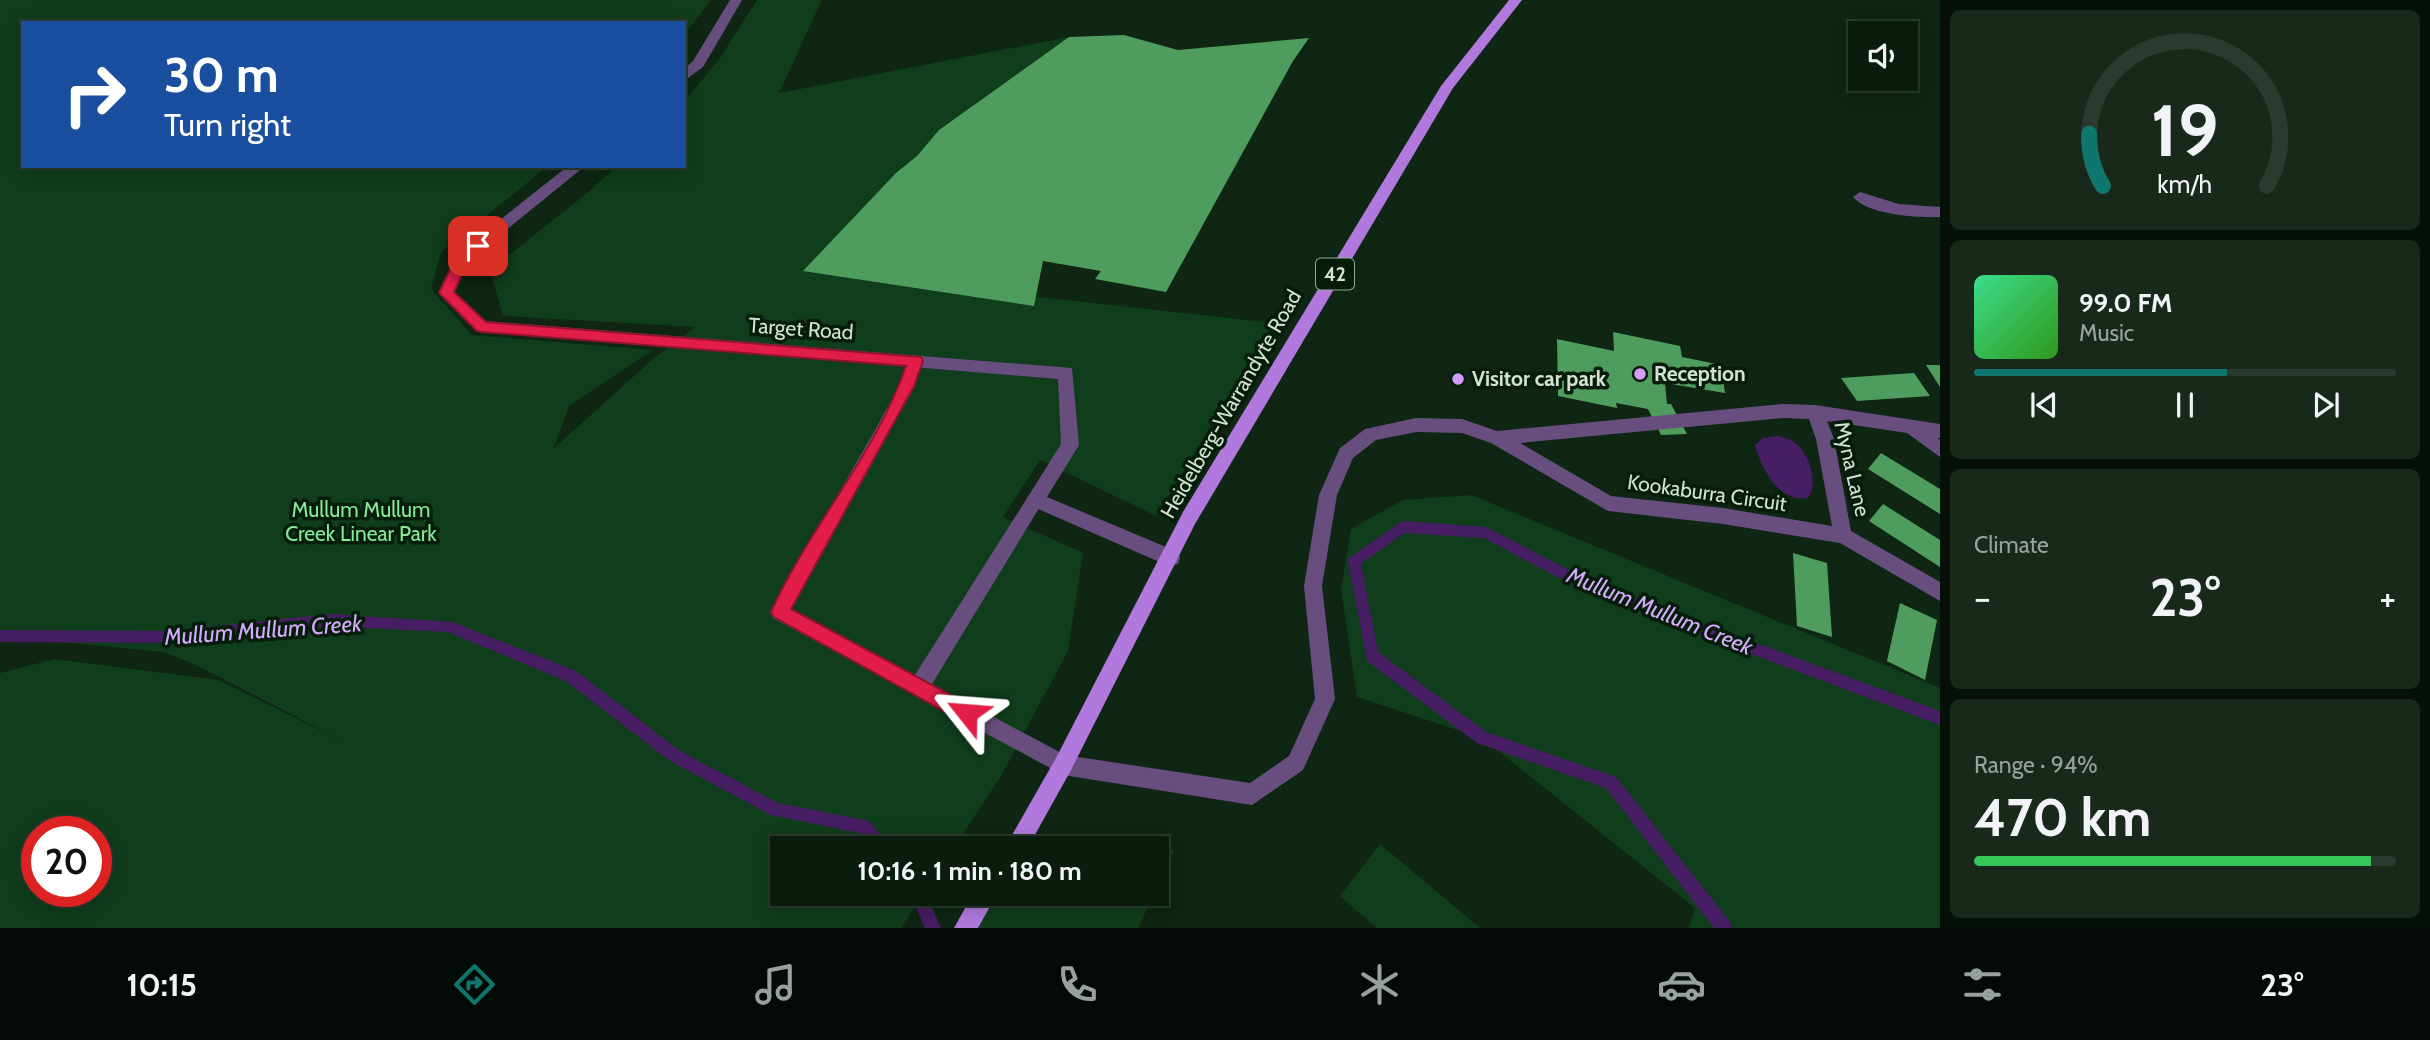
<!DOCTYPE html>
<html lang="en">
<head>
<meta charset="utf-8">
<style>
	body { margin:0; font-family:Cabin,sans-serif; background:#18291c; color:#f1f3f6; height:100vh; display:flex; flex-direction:column; font-size:26px; white-space:nowrap }
	* { box-sizing:border-box; margin:0 }
	p { font-size:23px; color:#99a19e }
	.icon { flex:none; width:38px; height:38px; fill:none; stroke:currentColor; stroke-width:2; stroke-linecap:round; stroke-linejoin:round }
	.map { position:relative; flex:1; overflow:hidden }
	.side { display:flex; flex-direction:column; gap:10px; padding:10px; background:#060f08; width:490px }
	.side>* { flex:none }
	.guide { position:absolute; left:21px; top:21px; width:665px; height:147px; border-radius:0px; box-shadow:0 4px 18px #0003,0 0 0 2px #2a3a2e; background:#1a4fa0; color:#fff; overflow:hidden }
	.buttons { position:absolute; left:1848px; top:21px; display:grid; gap:14px }
	.buttons a { display:grid; place-items:center; width:70px; height:70px; border-radius:0px; background:#0a1c0e; box-shadow:0 4px 18px #0003,0 0 0 2px #2a3a2e; font-size:35px }
	.speed { position:absolute; left:21px; top:816px; display:flex; gap:14px; font-size:35px; font-weight:700; text-align:center }
	.speed>* { display:grid; place-content:center; width:91px; height:91px; border-radius:50%; background:#0a1c0e; box-shadow:0 4px 18px #0003,0 0 0 2px #2a3a2e; line-height:1 }
	.speed .limit { border:10px solid #d22; background:#fff; color:#111 }
	.pin { position:absolute; display:grid; place-items:center; width:60px; height:60px; color:#fff; margin:-30px; border-radius:14px; box-shadow:0 4px 10px #0006 }
	.me { position:absolute; width:77px; margin:-38px; rotate:298deg; stroke-linejoin:round; filter:drop-shadow(0 0 5px #0008) }
	.turn { display:flex; align-items:center; gap:24px; height:147px; padding:0 28px; font-size:32px }
	.turn .icon { width:91px; height:91px; stroke-width:2.5 }
	.turn b { display:block; font-size:49px; line-height:60px }
	.big { font-size:52px; font-weight:700; line-height:1.1 }
	.side .widget { flex:1; display:flex; flex-direction:column; justify-content:center; gap:10px; min-width:0; padding:0 24px; border-radius:10px; background:#18291c }
	.side .dial { align-items:center; gap:0 }
	.dial svg { height:182px; overflow:visible; fill:none; stroke:#2a3a2e; stroke-width:7; stroke-linecap:round; text-anchor:middle }
	.dial text { fill:#f1f3f6; stroke:none }
	.song { display:flex; align-items:center; gap:21px }
	.cover { width:84px; height:84px; border-radius:10px; background:linear-gradient(135deg,hsl(150 70% 55%),hsl(110 70% 35%)) }
	.played { height:7px; border-radius:4px; background:linear-gradient(90deg,#0f766e 60%,#2a3a2e 60%) }
	.keys { display:flex; justify-content:space-around; direction:ltr }
	.heat { display:flex; justify-content:space-between; align-items:center; font-size:38px; direction:ltr }
	.charge { height:10px; border-radius:5px; background:linear-gradient(90deg,#34c759 94%,#2a3a2e 0) }
	.trip { position:absolute; left:770px; top:836px; width:399px; height:70px; border-radius:0px; background:#0a1c0e; box-shadow:0 4px 18px #0003,0 0 0 2px #2a3a2e; font-weight:700; line-height:70px; text-align:center }
	.tab-bar { display:flex; height:112px; justify-content:space-around; align-items:center; background:#040b06; color:#99a19e }
	.tab-bar .icon { width:49px; height:49px }
	.tab-bar .current { color:#0f766e }
	.tab-bar b { font-size:32px; color:#f1f3f6 }
	main { display:flex; flex:1; min-height:0 }
	.map>svg:first-child { display:block }
	.green { fill:#103d1c; fill-rule:evenodd }
	.water { fill:#471d63 }
	.lines { fill:none; stroke-linecap:round; stroke-linejoin:round }
	.stream { fill:#471d63; fill-rule:evenodd }
	.building { fill:#4f9d5e }
	.service { fill:#684e7e; fill-rule:evenodd }
	.minor { fill:#684e7e; fill-rule:evenodd }
	.primary { fill:#b179de; fill-rule:evenodd }
	.route { fill:#e11d48; stroke:#92132f; stroke-width:2 }
	.poi-dot { fill:#d29dfd; stroke:#051d0a; stroke-width:2.5 }
	.labels { text-anchor:middle; stroke-width:7; stroke-linejoin:round; paint-order:stroke }
	.shield { fill:#051d0a; stroke:#95a797; stroke-width:2 }
	.shield-label { font-size:19px; font-weight:bold; fill:#d3e2d4 }
	.street-label { font-size:21px; fill:#d3e2d4; stroke:#051d0a }
	.poi-label { font-size:21px; font-weight:bold; fill:#d3e2d4; stroke:#051d0a; text-anchor:start }
	.park-label { font-size:21px; fill:#84eb97; stroke:#051d0a }
	.water-label { font-size:23px; font-style:italic; fill:#d7abfc; stroke:#051d0a }
</style>
</head>
<body>
<main>
<div class="map">
<svg width="1940" height="928" viewBox="0 0 1940 928">
	<rect width="100%" height="100%" fill="#0e2613"/>
	<g class="green">
		<path d="M0 0H711L684 35V23H23V166H548L441 252 431 289 472 335 653 350 569 406 554 448 653 359 695 327 503 316 490 270 586 194 617 166H684V101L718 61 757 0H822L779 93 1069 37 939 130 917 156 804 271 1274 323 1156 516 1040 460 1003 517 1083 553 1068 651 1001 776 953 849H782V894H923L901 928H0V673L55 659 218 680 343 741 196 665 164 652 0 636ZM37 831H96V891H37Z"/>
		<path d="M1471 495 1940 688V928H1689L1695 908 1482 738 1357 697 1341 589 1351 529 1403 500Z"/>
		<path d="M1024 834 1175 850 1157 889V849H1015Z"/>
		<path d="M1380 844 1480 928H1377L1340 896Z"/>
		<path d="M986 894H1154L1138 928H965Z"/>
	</g>
	<path class="water" d="M1778 436C1783 438 1790 439 1794 442 1809 452 1819 483 1808 498 1778 503 1762 469 1755 445L1763 438Z"/>
	<g class="lines">
		<g class="stream">
			<path d="M1402 521 1486 527 1592 582 1940 711V725L1582 590 1484 538 1404 533 1361 564 1378 652 1486 732 1616 777 1730 922 1732 928H1714L1606 788 1477 743 1367 661 1348 562 1349 558Z"/>
			<path d="M329 614 453 622 576 671 680 751 778 803 869 821 891 849H874L860 833 771 815 670 761 566 681 448 632 329 626 171 643 0 642V630L171 631Z"/>
			<path d="M910 894H926L941 928H925Z"/>
		</g>
	</g>
	<g class="building">
		<path d="M1124 35 1178 50 1309 38 1293 61 1166 292 1095 279 1101 271 1043 261 1034 306 803 271 896 173 917 156 939 130 1069 37Z"/>
		<path d="M1613 332 1680 346 1682 357 1721 365 1725 393 1665 383 1667 404H1671L1687 434 1661 435 1648 409 1616 403 1617 408 1558 396 1557 339 1614 351Z"/>
		<path d="M1926 365H1940V387Z"/>
		<path d="M1914 373 1930 396 1857 401 1841 378Z"/>
		<path d="M1881 453 1940 489V514L1868 469Z"/>
		<path d="M1883 504 1940 540V567L1869 521Z"/>
		<path d="M1793 553 1827 563 1832 637 1797 626Z"/>
		<path d="M1900 603 1937 620 1925 680 1887 661Z"/>
	</g>
	<g class="lines">
		<path class="service" d="M915 355 923 361 915 386 792 609 915 675 1029 495 1035 492 1041 495 1044 500 1041 505 932 684 1065 755 1250 783 1289 756 1315 699 1304 586 1319 495 1340 448 1365 429 1416 418 1462 419 1497 431 1783 404 1815 405 1940 424V438H1937L1940 440V457L1907 433 1827 421 1834 439 1851 531 1940 582V601L1840 543 1723 524 1608 511 1491 443 1462 433 1416 432 1376 440 1353 458 1337 495 1322 586 1335 699 1303 770 1252 805 1063 775 773 618 770 612 874 432 899 386 909 356ZM1783 418 1809 419 1816 439 1832 526 1723 508 1611 496 1520 443Z"/>
		<g class="minor">
			<path d="M730 0H742L703 67 684 81V69L693 61Z"/>
			<path d="M568 166H585L468 261 454 292 486 321 1072 368 1079 445 1047 497 1178 552 1180 558 1178 564 1171 566 1164 564 1029 505 1026 500 1029 495 1061 444 1058 379 476 331 438 293 457 254Z"/>
			<path d="M1860 192 1899 204 1940 207V217C1918 218 1868 215 1853 197Z"/>
		</g>
		<g class="primary">
			<path d="M1509 0H1522L1453 88 1195 524 1070 772 1027 849H1004L1056 758 1183 512 1441 86Z"/>
			<path d="M973 894H997L978 928H954Z"/>
		</g>
	</g>
	<path class="route" d="M478 241 485 246 468 261 454 292 486 322 921 357 923 361 914 386 791 609 973 707 976 713 973 720 967 722 960 720 774 617 771 612C809 527 876 454 906 366L482 332 477 331 439 293 457 254Z"/>
	<g class="poi-dot">
		<circle cx="1640" cy="374" r="7"/>
		<circle cx="1458" cy="379" r="7"/>
	</g>
	<g class="labels">
		<rect class="shield" x="1316" y="258.5" width="38" height="31" rx="5"/>
		<g class="shield-label">
			<text x="1335" y="281">42</text>
		</g>
		<g class="street-label">
			<text transform="translate(801 329) rotate(4)" y="7">Target Road</text>
			<text transform="translate(1231 404) rotate(-60)" y="7">Heidelberg-Warrandyte Road</text>
			<text transform="translate(1852 469) rotate(77)" y="7">Myna Lane</text>
			<text transform="translate(1707 493) rotate(8)" y="7">Kookaburra Circuit</text>
		</g>
		<g class="poi-label">
			<text x="1654" y="381">Reception</text>
			<text x="1472" y="386">Visitor car park</text>
		</g>
		<g class="park-label">
			<text x="361" y="517">Mullum Mullum<tspan x="361" dy="24">Creek Linear Park</tspan></text>
		</g>
		<g class="water-label">
			<text transform="translate(1660 611) rotate(22)" y="8">Mullum Mullum Creek</text>
			<text transform="translate(263 630) rotate(-4)" y="8">Mullum Mullum Creek</text>
		</g>
	</g>
</svg>
<div class="buttons">
<a><svg class="icon" aria-label="sound" viewBox="0 0 24 24"><path d="M4 9h4l5-4v14l-5-4H4zM17 9q2 3 0 6"/></svg></a>
</div>
<div class="speed"><div class="limit">20</div></div>
<div class="pin" style="left:478px;top:246px;background:#d93025"><svg class="icon" aria-label="arrive" viewBox="0 0 24 24"><path d="M6 21V4h12l-3 4 3 4H6"/></svg></div>
<svg class="me" style="left:967px;top:713px" viewBox="-20 -20 40 40"><path d="M0-17L14 15 0 8-14 15z" fill="#e11d48" stroke="#fff" stroke-width="4"/></svg>
<div class="trip">10:16 · 1 min · 180 m</div>
<div class="guide">
<div class="turn"><svg class="icon" aria-label="right" viewBox="0 0 24 24"><path d="M7 20v-9h11M14 6l5 5-5 5"/></svg><div><b>30 m</b>Turn right</div></div>
</div>
</div>
<section class="side">
<div class="widget dial"><svg viewBox="0 0 100 80">
<path d="M14 69A42 42 0 1 1 86 69"/>
<path d="M14 69A42 42 0 0 1 8 46" stroke="#0f766e"/>
<text x="50" y="56" font-size="32" font-weight="700">19</text>
<text x="50" y="72" font-size="11">km/h</text>
</svg></div>
<div class="widget">
<div class="song"><i class="cover"></i><div><b>99.0 FM</b><p>Music</p></div></div>
<div class="played"></div>
<div class="keys"><svg class="icon" aria-label="previous" viewBox="0 0 24 24"><path d="M18 5L8 12l10 7zM5 5v14"/></svg><svg class="icon" aria-label="pause" viewBox="0 0 24 24"><path d="M8 5v14M16 5v14"/></svg><svg class="icon" aria-label="next" viewBox="0 0 24 24"><path d="M6 5l10 7-10 7zM19 5v14"/></svg></div>
</div>
<div class="widget"><p>Climate</p>
<div class="heat"><a>−</a><b class="big">23°</b><a>+</a></div>
</div>
<div class="widget"><p>Range · 94%</p><b class="big">470 km</b><div class="charge"></div></div>
</section>
</main>
<nav class="tab-bar">
<b>10:15</b>
<svg class="icon current" aria-label="directions" viewBox="0 0 24 24"><path d="M12 3l9 9-9 9-9-9zM9 14v-3h6M13 9l2 2-2 2"/></svg>
<svg class="icon" aria-label="music" viewBox="0 0 24 24"><path d="M9 18V5l10-2v13"/><circle cx="6" cy="18" r="3"/><circle cx="16" cy="16" r="3"/></svg>
<svg class="icon" aria-label="phone" viewBox="0 0 24 24"><path d="M5 4h4l2 5-3 2q2 4 5 5l2-3 5 2v4C11 20 4 13 5 4z"/></svg>
<svg class="icon" aria-label="climate" viewBox="0 0 24 24"><path d="M12 3v18M4 7l16 10M4 17L20 7"/></svg>
<svg class="icon" aria-label="car" viewBox="0 0 24 24"><path d="M5 17H2v-5l4-1 3-4h7l3 4 3 1v5h-3M9 17h6M6 11h13"/><circle cx="7" cy="17" r="2"/><circle cx="17" cy="17" r="2"/></svg>
<svg class="icon" aria-label="filters" viewBox="0 0 24 24"><path d="M4 7h16M4 17h16"/><circle cx="9" cy="7" r="2"/><circle cx="15" cy="17" r="2"/></svg>
<b>23°</b>
</nav>
</body>
</html>
